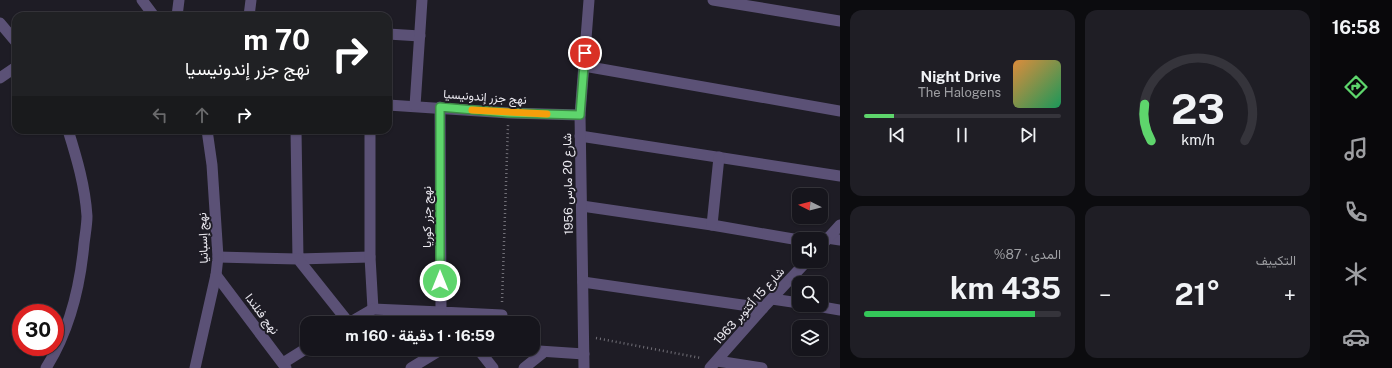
<!DOCTYPE html>
<html lang="ar">
<head>
<meta charset="utf-8">
<style>
	body { margin:0; font-family:"Public Sans",Vazirmatn,sans-serif; background:#1f1e25; color:#f1f3f6; direction:rtl; height:100vh; display:flex; flex-direction:column; font-size:15px; white-space:nowrap }
	* { box-sizing:border-box; margin:0 }
	p { font-size:13px; color:#9e9fa3 }
	.icon { flex:none; width:22px; height:22px; fill:none; stroke:currentColor; stroke-width:2; stroke-linecap:round; stroke-linejoin:round }
	.map { position:relative; flex:1; overflow:hidden; direction:ltr }
	.sheet { display:flex; flex-direction:column; gap:10px; padding:10px; background:#0c0c0f; width:480px }
	.sheet>* { flex:none }
	.hud { position:absolute; left:12px; top:12px; width:380px; height:122px; border-radius:12px; box-shadow:0 1px 3px #0004,0 0 0 1px #35343b; direction:rtl; background:#202124; color:#fff; overflow:hidden }
	.needle { width:26px; rotate:276deg }
	.tools { position:absolute; left:792px; top:188px; display:grid; gap:8px }
	.tools a { display:grid; place-items:center; width:36px; height:36px; border-radius:8px; background:#16151c; box-shadow:0 1px 3px #0004,0 0 0 1px #35343b; font-size:20px }
	.speed { position:absolute; left:12px; top:304px; display:flex; gap:8px; font-size:20px; font-weight:700; text-align:center }
	.speed>* { display:grid; place-content:center; width:52px; height:52px; border-radius:50%; background:#16151c; box-shadow:0 1px 3px #0004,0 0 0 1px #35343b; line-height:1 }
	.speed .limit { border:6px solid #d22; background:#fff; color:#111 }
	.pin { position:absolute; display:grid; place-items:center; width:34px; height:34px; color:#fff; margin:-17px; border:2px solid #fff; border-radius:50%; box-shadow:0 1px 4px #0007 }
	.me { position:absolute; width:44px; margin:-22px; rotate:0deg; stroke-linejoin:round; filter:drop-shadow(0 0 3px #0008) }
	.turn { display:flex; align-items:center; gap:14px; height:84px; padding:0 16px; font-size:18px }
	.turn .icon { width:52px; height:52px; stroke-width:2.5 }
	.turn b { display:block; font-size:28px; line-height:34px }
	.lanes { display:flex; align-items:center; height:38px; padding:0 16px; background:#0003; justify-content:center; gap:20px; direction:ltr }
	.lanes .off { opacity:.35 }
	.big { font-size:30px; font-weight:700; line-height:1.1 }
	.sheet .widget { flex:1; display:flex; flex-direction:column; justify-content:center; gap:6px; min-width:0; padding:0 14px; border-radius:12px; background:#1f1e25 }
	.sheet .dial { align-items:center; gap:0 }
	.dial svg { height:104px; overflow:visible; fill:none; stroke:#35343b; stroke-width:7; stroke-linecap:round; text-anchor:middle }
	.dial text { fill:#f1f3f6; stroke:none }
	.song { display:flex; align-items:center; gap:12px }
	.cover { width:48px; height:48px; border-radius:6px; background:linear-gradient(135deg,hsl(30 70% 55%),hsl(150 70% 35%)) }
	.played { height:4px; border-radius:2px; background:linear-gradient(90deg,#5ed56c 15%,#35343b 15%) }
	.keys { display:flex; justify-content:space-around; direction:ltr }
	.heat { display:flex; justify-content:space-between; align-items:center; font-size:22px; direction:ltr }
	.charge { height:6px; border-radius:3px; background:linear-gradient(90deg,#34c759 87%,#35343b 0) }
	.sheet .tiles { flex:1; display:grid; gap:10px; grid-template-columns:repeat(2,1fr) }
	.trip { position:absolute; left:300px; top:316px; width:240px; height:40px; border-radius:12px; background:#16151c; box-shadow:0 1px 3px #0004,0 0 0 1px #35343b; font-weight:700; line-height:40px; text-align:center; direction:rtl }
	main { display:flex; flex:1; min-height:0 }
	.menu { display:flex; flex-direction:column; width:72px; justify-content:space-around; align-items:center; background:#09080b; color:#9e9fa3 }
	.menu .icon { width:28px; height:28px }
	.menu .current { color:#5ed56c }
	.menu b { font-size:18px; color:#f1f3f6 }
	.map>svg:first-child { display:block }
	.lines { fill:none; stroke-linecap:round; stroke-linejoin:round }
	.path { stroke:#716f77; stroke-width:2.5; stroke-dasharray:1 3; stroke-linecap:butt }
	.minor { stroke:#5b5176; stroke-width:11 }
	.tertiary { stroke:#5b5176; stroke-width:11 }
	.route-casing { stroke:#3d8a46; stroke-width:10 }
	.route { stroke:#5ed56c; stroke-width:7 }
	.slow { stroke:#f59e0b; stroke-width:7 }
	.labels { text-anchor:middle; stroke-width:4; stroke-linejoin:round; paint-order:stroke }
	.street-label { font-size:12px; fill:#eceaf1; stroke:#1e1c25 }
</style>
</head>
<body>
<main>
<nav class="menu">
<b>16:58</b>
<svg class="icon current" aria-label="directions" viewBox="0 0 24 24"><path d="M12 3l9 9-9 9-9-9zM9 14v-3h6M13 9l2 2-2 2"/></svg>
<svg class="icon" aria-label="music" viewBox="0 0 24 24"><path d="M9 18V5l10-2v13"/><circle cx="6" cy="18" r="3"/><circle cx="16" cy="16" r="3"/></svg>
<svg class="icon" aria-label="phone" viewBox="0 0 24 24"><path d="M5 4h4l2 5-3 2q2 4 5 5l2-3 5 2v4C11 20 4 13 5 4z"/></svg>
<svg class="icon" aria-label="climate" viewBox="0 0 24 24"><path d="M12 3v18M4 7l16 10M4 17L20 7"/></svg>
<svg class="icon" aria-label="car" viewBox="0 0 24 24"><path d="M5 17H2v-5l4-1 3-4h7l3 4 3 1v5h-3M9 17h6M6 11h13"/><circle cx="7" cy="17" r="2"/><circle cx="17" cy="17" r="2"/></svg>
</nav>
<section class="sheet">
<div class="tiles">
<div class="widget dial"><svg viewBox="0 0 100 80">
<path d="M14 69A42 42 0 1 1 86 69"/>
<path d="M14 69A42 42 0 0 1 9 41" stroke="#5ed56c"/>
<text x="50" y="56" font-size="32" font-weight="700">23</text>
<text x="50" y="72" font-size="11">km/h</text>
</svg></div>
<div class="widget">
<div class="song"><i class="cover"></i><div><b>Night Drive</b><p>The Halogens</p></div></div>
<div class="played"></div>
<div class="keys"><svg class="icon" aria-label="previous" viewBox="0 0 24 24"><path d="M18 5L8 12l10 7zM5 5v14"/></svg><svg class="icon" aria-label="pause" viewBox="0 0 24 24"><path d="M8 5v14M16 5v14"/></svg><svg class="icon" aria-label="next" viewBox="0 0 24 24"><path d="M6 5l10 7-10 7zM19 5v14"/></svg></div>
</div>
<div class="widget"><p>التكييف</p>
<div class="heat"><a>−</a><b class="big">21°</b><a>+</a></div>
</div>
<div class="widget"><p>المدى · 87%</p><b class="big">435 km</b><div class="charge"></div></div>
</div>
</section>
<div class="map">
<svg width="840" height="368" viewBox="0 0 840 368">
	<rect width="100%" height="100%" fill="#1e1c25"/>
	<g class="lines">
		<g class="path">
			<path d="M502 302 508 125"/>
			<path d="M596 338 701 358"/>
		</g>
		<g class="minor">
			<path d="M142 0 154 16"/>
			<path d="M713 0 840 21"/>
			<path d="M177 16 179 0"/>
			<path d="M249 16 251 0"/>
			<path d="M0 23 16 42"/>
			<path d="M388 34 420 36"/>
			<path d="M584 66 840 111"/>
			<path d="M0 78 16 67"/>
			<path d="M388 105 509 113 580 115"/>
			<path d="M415 106 422 0"/>
			<path d="M440 107 441 312 502 315 501 323"/>
			<path d="M296 130 298 259 370 257"/>
			<path d="M370 130V257L373 309 441 312"/>
			<path d="M580 136 840 176"/>
			<path d="M582 206 712 225 799 240"/>
			<path d="M712 225 719 157"/>
			<path d="M827 238 840 240"/>
			<path d="M218 257 298 259 349 323"/>
			<path d="M216 275 286 368"/>
			<path d="M583 282 763 308"/>
			<path d="M772 299 799 303"/>
			<path d="M811 305 840 310"/>
			<path d="M349 323 373 309"/>
			<path d="M478 349 493 368"/>
			<path d="M509 349 584 354"/>
			<path d="M717 361 762 368"/>
			<path d="M283 363 307 348"/>
			<path d="M46 368C70 330 80 287 84 244 85 235 87 225 87 216 85 186 77 159 68 130"/>
			<path d="M195 368 216 275 218 257 212 165 207 130"/>
			<path d="M411 368 442 349"/>
			<path d="M524 368 544 352"/>
		</g>
		<g class="tertiary">
			<path d="M821 246 840 225"/>
			<path d="M584 368 580 115 589 0"/>
			<path d="M710 368 763 308 807 261"/>
		</g>
	</g>
	<g class="lines">
		<defs>
			<path id="route" d="M440 281V107L508 113 580 115 585 53"/>
		</defs>
		<use href="#route" class="route-casing"/>
		<use href="#route" class="route"/>
		<path class="slow" d="M472 110 547 114"/>
	</g>
	<g class="labels">
		<g class="street-label">
			<text transform="translate(485 97) rotate(4)" y="4">نهج جزر إندونيسيا</text>
			<text transform="translate(568 184) rotate(-91)" y="4">شارع 20 مارس 1956</text>
			<text transform="translate(427 217) rotate(-90)" y="4">نهج جزر كوريا</text>
			<text transform="translate(203 238) rotate(-92)" y="4">نهج إسبانيا</text>
			<text transform="translate(749 306) rotate(-48)" y="4">شارع 15 أكتوبر 1963</text>
			<text transform="translate(262 314) rotate(53)" y="4">نهج فنلندا</text>
		</g>
	</g>
</svg>
<div class="tools">
<a><svg class="needle" viewBox="-14 -14 28 28"><path d="M0-13l5 13h-10z" fill="#e53935"/><path d="M0 13l5-13h-10z" fill="#9e9fa3"/></svg></a>
<a><svg class="icon" aria-label="sound" viewBox="0 0 24 24"><path d="M4 9h4l5-4v14l-5-4H4zM17 9q2 3 0 6"/></svg></a>
<a><svg class="icon" aria-label="search" viewBox="0 0 24 24"><circle cx="10" cy="10" r="6"/><path d="M15 15l6 6"/></svg></a>
<a><svg class="icon" aria-label="layers" viewBox="0 0 24 24"><path d="M12 4l9 5-9 5-9-5zM3 14l9 5 9-5"/></svg></a>
</div>
<div class="speed"><div class="limit">30</div></div>
<div class="pin" style="left:585px;top:53px;background:#d93025"><svg class="icon" aria-label="arrive" viewBox="0 0 24 24"><path d="M6 21V4h12l-3 4 3 4H6"/></svg></div>
<svg class="me" style="left:440px;top:281px" viewBox="-20 -20 40 40"><circle r="17" fill="#5ed56c" stroke="#fff" stroke-width="3"/><path d="M0-11L8 9 0 5-8 9z" fill="#fff"/></svg>
<div class="trip">16:59 · 1 دقيقة · 160 m</div>
<div class="hud">
<div class="turn"><svg class="icon" aria-label="right" viewBox="0 0 24 24"><path d="M7 20v-9h11M14 6l5 5-5 5"/></svg><div><b>70 m</b>نهج جزر إندونيسيا</div></div>
<div class="lanes"><svg class="icon off" aria-label="left" viewBox="0 0 24 24"><path d="M17 20v-9H6M10 6l-5 5 5 5"/></svg><svg class="icon off" aria-label="ahead" viewBox="0 0 24 24"><path d="M12 20V5M6 11l6-6 6 6"/></svg><svg class="icon" aria-label="right" viewBox="0 0 24 24"><path d="M7 20v-9h11M14 6l5 5-5 5"/></svg></div>
</div>
</div>
</main>
</body>
</html>
